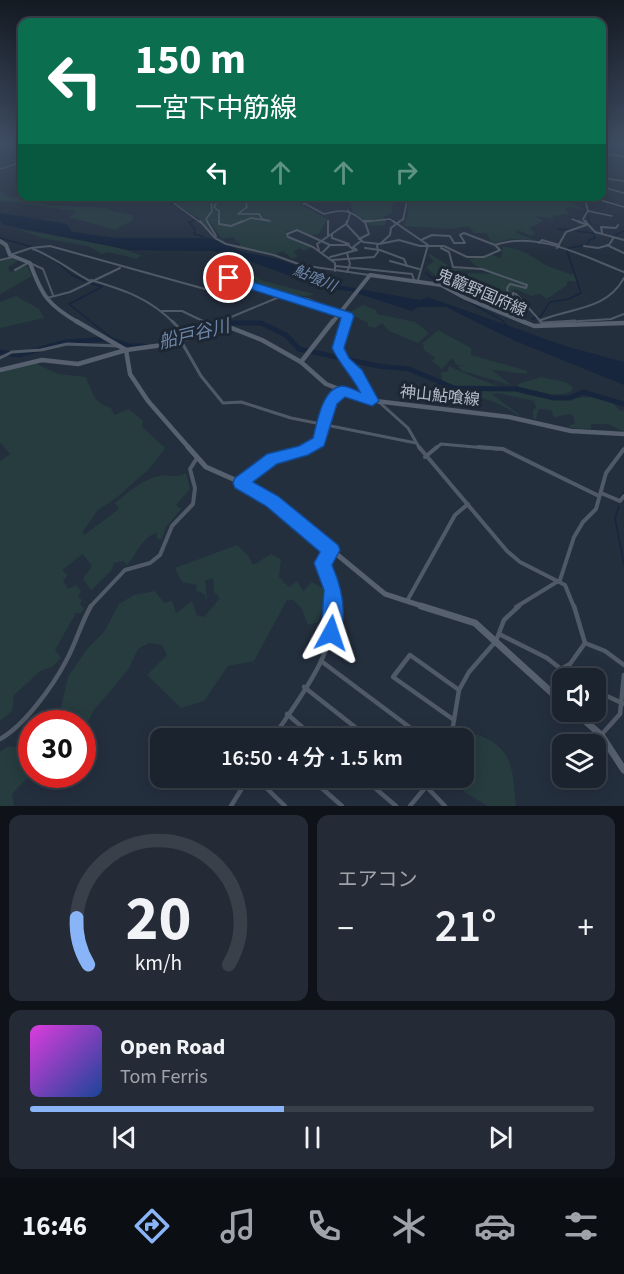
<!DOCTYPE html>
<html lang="ja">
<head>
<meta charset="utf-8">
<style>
	body { margin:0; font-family:"Source Sans 3","Noto Sans JP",sans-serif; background:#242b36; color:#f1f3f6; height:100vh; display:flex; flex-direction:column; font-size:22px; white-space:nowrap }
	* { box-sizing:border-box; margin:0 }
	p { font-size:20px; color:#a0a4aa }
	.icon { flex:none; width:33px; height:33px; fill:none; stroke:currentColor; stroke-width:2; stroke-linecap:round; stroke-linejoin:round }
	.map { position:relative; height:806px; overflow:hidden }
	.side { display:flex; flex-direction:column; gap:9px; padding:9px; background:#0f1319; flex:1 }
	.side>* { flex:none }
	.hud { position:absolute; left:18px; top:18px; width:588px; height:183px; border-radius:12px; box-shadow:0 3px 15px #0003,0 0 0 2px #39404a; background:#0b6e4f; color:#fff; overflow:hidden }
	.buttons { position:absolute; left:552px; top:668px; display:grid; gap:12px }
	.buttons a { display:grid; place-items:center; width:54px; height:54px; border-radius:12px; background:#1b232e; box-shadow:0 3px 15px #0003,0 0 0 2px #39404a; font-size:30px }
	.speed { position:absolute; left:18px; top:710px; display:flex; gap:12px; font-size:30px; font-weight:700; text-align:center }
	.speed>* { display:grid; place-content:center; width:78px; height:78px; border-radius:50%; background:#1b232e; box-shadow:0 3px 15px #0003,0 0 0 2px #39404a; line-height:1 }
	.speed .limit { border:9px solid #d22; background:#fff; color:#111 }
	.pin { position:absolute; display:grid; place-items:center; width:51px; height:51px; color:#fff; margin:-26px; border:3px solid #fff; border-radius:50%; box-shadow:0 2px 6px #0007 }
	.me { position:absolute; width:66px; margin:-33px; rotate:5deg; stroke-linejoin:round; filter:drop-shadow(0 0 4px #0008) }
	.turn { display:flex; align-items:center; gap:21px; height:126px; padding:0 18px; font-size:27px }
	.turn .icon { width:78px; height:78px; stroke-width:2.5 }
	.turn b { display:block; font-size:42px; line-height:51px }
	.lanes { display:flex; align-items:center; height:57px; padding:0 18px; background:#0003; justify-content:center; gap:30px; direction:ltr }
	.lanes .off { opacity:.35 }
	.big { font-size:45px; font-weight:600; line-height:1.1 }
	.side .widget { flex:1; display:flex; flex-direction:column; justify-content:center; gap:9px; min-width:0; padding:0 21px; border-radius:12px; background:#242b36 }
	.side .dial { align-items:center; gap:0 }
	.dial svg { height:156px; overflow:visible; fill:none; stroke:#39404a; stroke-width:7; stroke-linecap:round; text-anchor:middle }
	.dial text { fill:#f1f3f6; stroke:none }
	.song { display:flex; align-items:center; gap:18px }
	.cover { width:72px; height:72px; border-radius:9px; background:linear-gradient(135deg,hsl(300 70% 55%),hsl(220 70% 35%)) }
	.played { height:6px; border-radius:3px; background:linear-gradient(90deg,#8ab4f8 45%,#39404a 45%) }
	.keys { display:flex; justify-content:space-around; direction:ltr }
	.heat { display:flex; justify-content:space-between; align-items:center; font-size:33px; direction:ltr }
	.side .tiles { flex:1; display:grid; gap:9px; grid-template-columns:1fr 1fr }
	.widget:last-child { grid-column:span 2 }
	.trip { position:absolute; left:150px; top:728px; width:324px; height:60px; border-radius:12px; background:#1b232e; box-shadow:0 3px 15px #0003,0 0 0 2px #39404a; font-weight:600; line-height:60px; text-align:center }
	.tabs { display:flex; height:96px; justify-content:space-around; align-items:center; background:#0b0e12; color:#a0a4aa }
	.tabs .icon { width:42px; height:42px }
	.tabs .active { color:#8ab4f8 }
	.tabs b { font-size:27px; color:#f1f3f6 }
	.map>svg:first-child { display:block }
	.green { fill:#263c3f }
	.water { fill:#17263c }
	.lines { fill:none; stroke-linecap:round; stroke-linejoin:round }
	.stream { stroke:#17263c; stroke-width:1.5 }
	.river { stroke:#17263c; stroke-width:5 }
	.minor-far4 { stroke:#505966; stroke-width:1.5 }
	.minor-far3 { stroke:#505966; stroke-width:2 }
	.minor-far2 { stroke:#505966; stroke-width:3 }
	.minor-far1 { stroke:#505966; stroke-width:4 }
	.minor { stroke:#505966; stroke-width:4.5 }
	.major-far3 { stroke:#56606e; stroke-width:4 }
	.major-far2 { stroke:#56606e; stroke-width:4.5 }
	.major-far1 { stroke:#56606e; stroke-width:5 }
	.major { stroke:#56606e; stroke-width:7 }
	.route { fill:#1a73e8; stroke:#114b97; stroke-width:1.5 }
	.labels { text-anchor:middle; stroke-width:6; stroke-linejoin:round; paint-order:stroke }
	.far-water-label { font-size:15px; font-style:italic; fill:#6d86a8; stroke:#1d2633 }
	.street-label { font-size:16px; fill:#b4bcc9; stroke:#1d2633 }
	.water-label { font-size:18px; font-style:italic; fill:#6d86a8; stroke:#1d2633 }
</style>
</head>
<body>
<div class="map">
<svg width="624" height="806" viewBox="0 0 624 806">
	<rect width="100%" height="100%" fill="#242f3e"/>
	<g class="green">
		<path d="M0 191 11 198 22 195 25 197 22 200 44 202 48 205 109 208 108 210 132 215 133 220 115 230 69 217 74 214 75 211 0 200Z"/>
		<path d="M180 196 299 197 297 201 300 204 327 219 319 234 310 235 298 229 286 231 287 238 311 247 305 251 299 248 293 252 298 256 292 259 283 251 276 254 239 247 240 244 233 237 222 239 210 221 205 219 214 236 200 219 173 202Z"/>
		<path d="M360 197H401L391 207 393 212 383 217 386 219 385 225 372 226 353 212 350 202H357Z"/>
		<path d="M409 197H582V199L574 198 573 203 585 211 569 207 565 209 569 214 552 216 554 219 536 216 543 221 530 228 535 234 531 236 518 230 516 233 537 241C523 238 508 237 495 244L491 242 486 233H474L469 226 452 229 403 226 407 219Z"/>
		<path d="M17 229 113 246 147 257 140 256 137 259 109 252 102 254 88 246 42 238Z"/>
		<path d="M503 247C520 248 530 255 544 264 552 269 563 270 571 275L574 273 580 289 576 282 567 281V285L547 299 539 294 532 296 515 289 512 292 517 301 508 306 501 300H491L492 304 471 297 464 290 466 286 460 282 468 276V273L497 274 509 281C498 271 477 271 469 259L493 255 501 258Z"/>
		<path d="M430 254 452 268 474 270 446 272 448 278 442 282 426 267 434 261 428 256Z"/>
		<path d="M14 258 18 261 8 267 10 272 27 266 32 276 0 294V261Z"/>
		<path d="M209 267 256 276 263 281 314 294C301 303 231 278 212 272Z"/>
		<path d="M16 296 39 309 44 318 0 328V302Z"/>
		<path d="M363 305 376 310 377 314 415 322 429 333 418 343 389 331 382 323 375 328 368 326V323L348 313Z"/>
		<path d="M438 330 471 348V355L528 371 526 374 457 365 452 358 442 369 432 361 435 358 424 350 423 343Z"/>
		<path d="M37 364 58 374 86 377C92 392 94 403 111 408L114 415 129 409 143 421 142 427 165 448 149 469 116 498 98 510 82 533 84 535 119 509 115 503C128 492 142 480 159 476 170 474 177 479 186 473L190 489 176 505 181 509 166 527 162 539H157V533C141 537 137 555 127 565L123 561 114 563 111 571 91 590 83 579 92 566 83 554 62 570 68 575 63 581 68 589 76 585 81 591 78 597 82 600 80 604 84 609 81 613H76L55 650 61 658 52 667 40 671 14 695 12 711 0 721V461L10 454 0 442V372Z"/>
		<path d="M467 365 492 370 511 385 462 371 458 366Z"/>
		<path d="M449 366C479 380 517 395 551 399 573 402 604 387 619 410L624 411V432L608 424H591V429L570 428 569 426 575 423 574 417 570 414 554 417 551 410 539 409 536 419 533 418V410L536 408 534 401 497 393 493 395 521 416 517 415C494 397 465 397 442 380L441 372H447Z"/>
		<path d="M541 377 565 382 573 387 572 391C555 399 536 391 518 387V384Z"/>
		<path d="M237 545 248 555 253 565 271 554 281 559 279 577 289 587 297 581 303 591 312 582 322 588 331 585V611L322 609 318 622 308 625 301 607 293 600H287L254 661 228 666 204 701 181 708 147 675 167 655 162 645 149 643 138 649 128 670 93 711 83 733 82 723H52L61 707 68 677 87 649 104 632 119 604 134 595 155 591 164 603 172 601 176 613 192 601 197 615 204 617 220 598 214 592 213 578 205 581 207 600 204 594 196 590 197 585 182 582 175 568Z"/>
		<path d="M476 734C515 748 512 770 516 806H488L464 792 467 736Z"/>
		<path d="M31 741V774L12 794 14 806H0V752L8 746 24 748Z"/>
	</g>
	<path class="water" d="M0 213 67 224 72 232 116 238H213L242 252 278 259 315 273 337 285 420 300 428 297 565 346 624 362V385L513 340 446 307H418L412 311 350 291 323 288 233 255 213 251 129 250 5 225 0 221Z"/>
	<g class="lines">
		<g class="stream">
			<path d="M162 196 176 206"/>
			<path d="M587 214 591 226"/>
			<path d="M196 220 189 222 195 229 194 234 204 237"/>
			<path d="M558 229 568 230"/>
			<path d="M576 231 593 233"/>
			<path d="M614 236 624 231"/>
			<path d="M0 238 32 247"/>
			<path d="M35 251 43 254"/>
			<path d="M57 262 72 275 85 281"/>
			<path d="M426 273 437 282"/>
			<path d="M90 283 102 287 69 304 114 340"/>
			<path d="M445 289 502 320 508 327"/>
			<path d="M532 319 541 316 550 302 569 299 581 293 567 251 568 248 587 245 589 240 595 238 593 231"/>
			<path d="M619 499 624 492"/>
			<path d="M619 506 615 518 624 565"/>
		</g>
		<g class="river">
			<path d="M211 328 227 323H261L286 335 299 349 378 366 409 369 454 388 517 389 554 398H570L583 392 624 404"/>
			<path d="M0 352 19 355 66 342 108 339 130 346H145"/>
		</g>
		<g class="minor-far4">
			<path d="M602 153 624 157"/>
			<path d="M602 163 611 143"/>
			<path d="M0 169 22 162"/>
			<path d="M602 178 624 181"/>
			<path d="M602 187 624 193"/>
			<path d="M164 196 201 223"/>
			<path d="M301 196 300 201 324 214C342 209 350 209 364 222L390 219 395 223"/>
			<path d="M584 196 588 211 583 219 586 223"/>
			<path d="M586 201 590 197 624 207"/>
			<path d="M303 204 307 202V196"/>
			<path d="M588 211 612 216"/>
			<path d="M572 219 581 223"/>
			<path d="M403 220 408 196"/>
			<path d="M208 223 206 219 212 211 211 201 215 199 218 200 214 207 219 211V223"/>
			<path d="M239 223 251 218 270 221 262 219 259 214H238L247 207 244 196"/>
			<path d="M347 223 350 214 348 210"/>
			<path d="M398 223 404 218"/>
		</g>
		<g class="minor-far3">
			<path d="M200 221 215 238 226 244 274 255 301 265 369 275"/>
			<path d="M207 221 216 236"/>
			<path d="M219 221V224L231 226 243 221"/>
			<path d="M347 221 346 224 363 242 379 244 399 240 420 246H444L467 257H484L500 250 495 245 464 233 460 235 465 243H454L450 236 432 235 421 240"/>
			<path d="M363 221H371"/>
			<path d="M393 221 428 245 418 280"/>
			<path d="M578 221 587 225"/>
			<path d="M585 221 595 232 624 240"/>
			<path d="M602 233 601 227 616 228 618 225"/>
			<path d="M332 235V238L349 244"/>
			<path d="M328 236V221"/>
			<path d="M359 239 369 234 365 222"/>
			<path d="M539 243 542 240 559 245"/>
			<path d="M380 244 390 235 391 228 400 221"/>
			<path d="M330 245 297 230 287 234 288 237 313 247 335 263V271"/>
			<path d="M495 245C537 230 585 257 624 272"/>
			<path d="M607 245 624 253"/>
			<path d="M584 246 598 248 609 245 614 237"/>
			<path d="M365 248 380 250 404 259 407 266"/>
			<path d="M441 248 449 252 453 267 482 269 527 285 526 288 510 284 507 288 509 299 513 300V293L516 294 542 323"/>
			<path d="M557 248 566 232 586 225"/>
			<path d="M33 249C54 257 70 270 90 281"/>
			<path d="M319 250 317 244 346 224"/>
			<path d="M323 252 330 245H348L354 250"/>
			<path d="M347 253 350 264 347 272"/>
			<path d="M10 255 31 248 50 246 205 289 229 278 284 295"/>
			<path d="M330 257 357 250 353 247 361 241"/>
			<path d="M0 260 13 257"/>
			<path d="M332 260 374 257 378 252 377 245"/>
			<path d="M390 261 419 269"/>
			<path d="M30 263 43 269 53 295"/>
			<path d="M336 266 412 274 414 280"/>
			<path d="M15 270 28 263"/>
			<path d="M91 280C124 290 149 298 174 323"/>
			<path d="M47 298 70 292 120 268"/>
			<path d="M162 311H182L207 323"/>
			<path d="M541 320C571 308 607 310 624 278"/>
			<path d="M217 323 284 295 308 299 347 315 346 323"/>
			<path d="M549 323 611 319 624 314"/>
		</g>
		<g class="minor-far2">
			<path d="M172 321 186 335 211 325"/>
			<path d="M205 321 211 325 221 321"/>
			<path d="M346 321 338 346 372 401"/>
			<path d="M540 321 542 323"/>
			<path d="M543 323 575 321"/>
			<path d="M181 341 201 376 223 403 241 402 291 418 416 443"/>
			<path d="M0 358 12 352 41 350 67 344 118 346"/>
			<path d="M379 402 408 428 420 449"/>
			<path d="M307 449 319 442 331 402 343 391"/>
			<path d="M435 449 441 444 497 449"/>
		</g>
		<g class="minor-far1">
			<path d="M419 447 507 551 520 562 565 585 574 607"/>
			<path d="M478 447 503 449 599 496"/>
			<path d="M425 457 437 447"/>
			<path d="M242 482 273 459 310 447"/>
			<path d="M601 493 620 501 624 496"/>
			<path d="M331 551 322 563 332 586 334 607"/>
			<path d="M407 601 455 515 468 504"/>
			<path d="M90 607 125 570 150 563 160 555 172 526 193 504 195 488 190 469 197 458"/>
			<path d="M516 607 560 580 574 537 583 522 596 509 606 473 624 449"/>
		</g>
		<g class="minor">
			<path d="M499 634 547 658 561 669"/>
			<path d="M585 643 605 651 624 665"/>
			<path d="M321 661 424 738"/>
			<path d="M572 678 561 669 570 664 585 643 574 606"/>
			<path d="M304 687 369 738"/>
			<path d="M596 691 624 704"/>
			<path d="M287 714 315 738"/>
			<path d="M454 720 393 677 410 655 459 690"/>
			<path d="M602 734 620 714 624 675"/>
			<path d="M273 738C298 699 336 654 334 606"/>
			<path d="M451 738 459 690 469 672 496 641 504 620 519 606"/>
			<path d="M0 739C24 726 53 686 66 661 76 643 81 623 91 606"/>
			<path d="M255 777 285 806"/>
			<path d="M309 777 342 806"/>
			<path d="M362 777 396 806"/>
			<path d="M417 777 445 806"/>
			<path d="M231 806 249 777"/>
			<path d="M410 806 434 777"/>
		</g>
		<g class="major-far3">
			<path d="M0 241 6 245 10 255 30 263C42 296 48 305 79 323"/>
			<path d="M332 323 370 275 441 285 465 298 526 323"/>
		</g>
		<g class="major-far2">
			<path d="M76 321 126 350 170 344 217 328 229 327 262 340 301 362 326 384 367 400 509 417 571 431 624 434"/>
			<path d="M522 321 534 326 624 323"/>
			<path d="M126 350 130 374 148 401 190 449"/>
			<path d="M301 362 333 321"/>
			<path d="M0 370 42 360 78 364 126 350"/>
		</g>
		<path class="major-far1" d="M188 447 206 467 251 487 272 501 385 594 425 607"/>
		<g class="major">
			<path d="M421 606 475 623 562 702"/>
			<path d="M574 711 601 735 624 770"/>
		</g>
	</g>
	<linearGradient id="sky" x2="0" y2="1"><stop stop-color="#141a22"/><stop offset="0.56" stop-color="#3f4d63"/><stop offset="1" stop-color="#3f4d63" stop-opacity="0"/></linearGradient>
	<rect width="624" height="256" fill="url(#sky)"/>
	<path class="route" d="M225 276H233L352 313 354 316 344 348 349 358 362 370 379 401 372 406 345 397 337 404 324 446 308 455 277 464 253 482 278 496 338 545 340 550 332 565C342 588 348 616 338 640L331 643 324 640 321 633 324 590 314 563 320 552 266 506 235 488 233 483 235 478 267 454 299 446 313 438C317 423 322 388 342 386 347 386 355 390 360 392 352 376 340 365 332 348L341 318 225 281Z"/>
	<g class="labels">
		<g class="far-water-label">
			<text transform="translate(315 278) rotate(23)" y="5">鮎喰川</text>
		</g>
		<g class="street-label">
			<text transform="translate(482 292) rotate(23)" y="6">鬼籠野国府線</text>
			<text transform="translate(440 395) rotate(6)" y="6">神山鮎喰線</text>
		</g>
		<g class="water-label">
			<text transform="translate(194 334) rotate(-14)" y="6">船戸谷川</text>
		</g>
	</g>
</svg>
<div class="buttons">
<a><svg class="icon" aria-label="sound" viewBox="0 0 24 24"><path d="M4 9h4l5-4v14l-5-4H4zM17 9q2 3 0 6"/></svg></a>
<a><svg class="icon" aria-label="layers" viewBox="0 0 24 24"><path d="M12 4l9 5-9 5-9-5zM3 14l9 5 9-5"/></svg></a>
</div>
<div class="speed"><div class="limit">30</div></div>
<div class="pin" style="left:229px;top:278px;background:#d93025"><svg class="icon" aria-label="arrive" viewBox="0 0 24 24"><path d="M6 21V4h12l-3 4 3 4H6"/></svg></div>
<svg class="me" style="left:331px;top:633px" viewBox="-20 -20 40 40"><path d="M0-17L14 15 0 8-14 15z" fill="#1a73e8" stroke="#fff" stroke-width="4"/></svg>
<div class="trip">16:50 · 4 分 · 1.5 km</div>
<div class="hud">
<div class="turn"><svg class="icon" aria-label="left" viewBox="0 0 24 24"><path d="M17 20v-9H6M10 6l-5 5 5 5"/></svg><div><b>150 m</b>一宮下中筋線</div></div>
<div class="lanes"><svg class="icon" aria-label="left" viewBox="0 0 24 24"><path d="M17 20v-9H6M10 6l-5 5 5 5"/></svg><svg class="icon off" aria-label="ahead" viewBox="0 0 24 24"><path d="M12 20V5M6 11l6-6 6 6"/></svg><svg class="icon off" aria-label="ahead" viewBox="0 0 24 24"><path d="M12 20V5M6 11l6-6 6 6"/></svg><svg class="icon off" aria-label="right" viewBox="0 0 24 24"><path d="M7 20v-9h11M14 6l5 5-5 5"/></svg></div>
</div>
</div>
<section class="side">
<div class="tiles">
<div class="widget dial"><svg viewBox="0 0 100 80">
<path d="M14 69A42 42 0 1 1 86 69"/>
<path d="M14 69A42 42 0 0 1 8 45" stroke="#8ab4f8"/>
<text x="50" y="56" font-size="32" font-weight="700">20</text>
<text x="50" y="72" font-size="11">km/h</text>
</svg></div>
<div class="widget"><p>エアコン</p>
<div class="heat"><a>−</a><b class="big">21°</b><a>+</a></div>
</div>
<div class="widget">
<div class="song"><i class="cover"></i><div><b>Open Road</b><p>Tom Ferris</p></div></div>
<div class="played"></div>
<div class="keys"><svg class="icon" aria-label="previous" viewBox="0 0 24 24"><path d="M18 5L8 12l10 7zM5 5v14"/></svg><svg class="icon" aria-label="pause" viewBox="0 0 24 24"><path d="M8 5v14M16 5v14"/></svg><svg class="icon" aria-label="next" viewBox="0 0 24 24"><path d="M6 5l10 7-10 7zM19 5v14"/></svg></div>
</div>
</div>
</section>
<nav class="tabs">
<b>16:46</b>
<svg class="icon active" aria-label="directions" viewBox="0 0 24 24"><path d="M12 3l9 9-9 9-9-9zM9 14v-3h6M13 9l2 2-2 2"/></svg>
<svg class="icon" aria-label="music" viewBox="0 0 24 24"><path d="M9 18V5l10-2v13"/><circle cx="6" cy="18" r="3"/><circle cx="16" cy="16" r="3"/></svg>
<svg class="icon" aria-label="phone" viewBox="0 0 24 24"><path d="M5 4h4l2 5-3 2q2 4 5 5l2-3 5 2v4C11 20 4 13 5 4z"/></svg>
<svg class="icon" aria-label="climate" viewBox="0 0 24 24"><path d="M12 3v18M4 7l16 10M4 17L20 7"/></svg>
<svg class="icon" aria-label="car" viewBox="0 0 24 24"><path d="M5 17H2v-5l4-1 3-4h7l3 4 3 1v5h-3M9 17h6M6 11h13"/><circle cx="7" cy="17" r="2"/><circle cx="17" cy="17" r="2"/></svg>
<svg class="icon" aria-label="filters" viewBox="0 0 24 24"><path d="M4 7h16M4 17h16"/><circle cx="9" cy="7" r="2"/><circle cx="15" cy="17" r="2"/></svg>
</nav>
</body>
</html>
